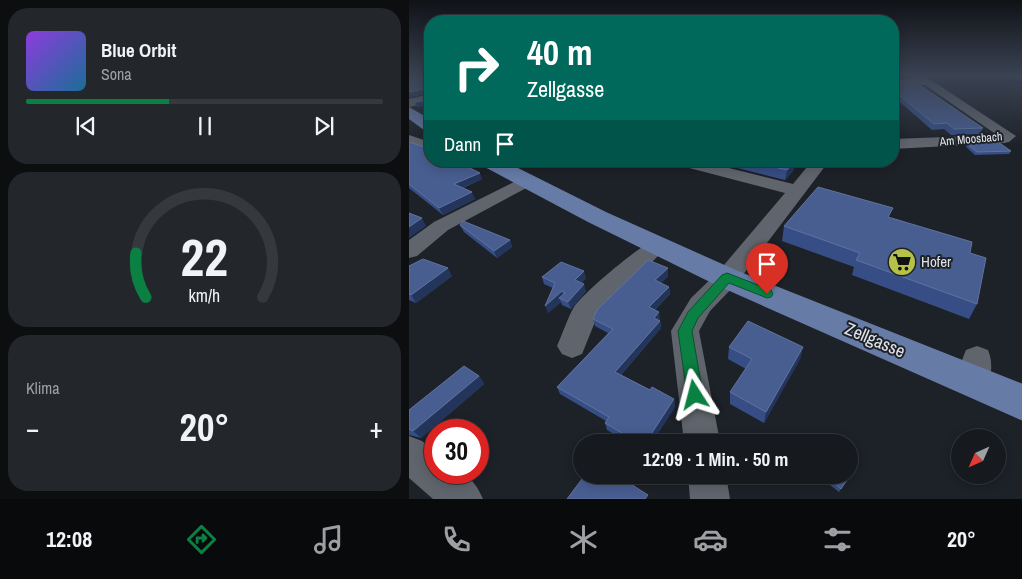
<!DOCTYPE html>
<html lang="de">
<head>
<meta charset="utf-8">
<style>
	body { margin:0; font-family:"Archivo Narrow",sans-serif; background:#23262b; color:#f1f3f6; height:100vh; display:flex; flex-direction:column; font-size:19px; white-space:nowrap }
	* { box-sizing:border-box; margin:0 }
	p { font-size:16px; color:#9ea0a4 }
	.icon { flex:none; width:28px; height:28px; fill:none; stroke:currentColor; stroke-width:2; stroke-linecap:round; stroke-linejoin:round }
	.map { position:relative; flex:1; overflow:hidden }
	.side { display:flex; flex-direction:column; gap:8px; padding:8px; background:#0c0e10; width:409px }
	.side>* { flex:none }
	.banner { position:absolute; left:15px; top:15px; width:475px; height:152px; border-radius:20px; box-shadow:0 2px 12px #0003,0 0 0 1px #35383c; background:#00695c; color:#fff; overflow:hidden }
	.needle { width:32px; rotate:225deg }
	.tools { position:absolute; left:542px; top:429px; display:grid; gap:10px }
	.tools a { display:grid; place-items:center; width:55px; height:55px; border-radius:50%; background:#16191e; box-shadow:0 2px 12px #0003,0 0 0 1px #35383c; font-size:25px }
	.speed { position:absolute; left:15px; top:419px; display:flex; gap:10px; font-size:25px; font-weight:700; text-align:center }
	.speed>* { display:grid; place-content:center; width:65px; height:65px; border-radius:50%; background:#16191e; box-shadow:0 2px 12px #0003,0 0 0 1px #35383c; line-height:1 }
	.speed .limit { border:8px solid #d22; background:#fff; color:#111 }
	.pin { position:absolute; display:grid; place-items:center; width:42px; height:42px; color:#fff; margin:-51px -21px; border-radius:50% 50% 50% 0; rotate:-45deg; box-shadow:0 0 5px #0007 }
	.pin .icon { rotate:45deg }
	.me { position:absolute; width:55px; margin:-28px; rotate:351deg; stroke-linejoin:round; filter:drop-shadow(0 0 4px #0008) }
	.turn { display:flex; align-items:center; gap:18px; height:105px; padding:0 20px; font-size:22px }
	.turn .icon { width:65px; height:65px; stroke-width:2.5 }
	.turn b { display:block; font-size:35px; line-height:42px }
	.then { display:flex; align-items:center; height:48px; padding:0 20px; background:#0003; gap:10px; font-size:19px }
	.big { font-size:38px; font-weight:800; line-height:1.1 }
	.side .tile { flex:1; display:flex; flex-direction:column; justify-content:center; gap:8px; min-width:0; padding:0 18px; border-radius:20px; background:#23262b }
	.side .dial { align-items:center; gap:0 }
	.dial svg { height:130px; overflow:visible; fill:none; stroke:#35383c; stroke-width:7; stroke-linecap:round; text-anchor:middle }
	.dial text { fill:#f1f3f6; stroke:none }
	.song { display:flex; align-items:center; gap:15px }
	.cover { width:60px; height:60px; border-radius:8px; background:linear-gradient(135deg,hsl(270 70% 55%),hsl(200 70% 35%)) }
	.played { height:5px; border-radius:2px; background:linear-gradient(90deg,#0b8043 40%,#35383c 40%) }
	.keys { display:flex; justify-content:space-around; direction:ltr }
	.heat { display:flex; justify-content:space-between; align-items:center; font-size:28px; direction:ltr }
	.trip { position:absolute; left:164px; top:434px; width:285px; height:50px; border-radius:25px; background:#16191e; box-shadow:0 2px 12px #0003,0 0 0 1px #35383c; font-weight:800; line-height:50px; text-align:center }
	.tabs { display:flex; height:80px; justify-content:space-around; align-items:center; background:#090a0c; color:#9ea0a4 }
	.tabs .icon { width:35px; height:35px }
	.tabs .current { color:#0b8043 }
	.tabs b { font-size:22px; color:#f1f3f6 }
	main { display:flex; flex:1; min-height:0 }
	.map>svg:first-child { display:block }
	.lines { fill:none; stroke-linecap:round; stroke-linejoin:round }
	.stream { stroke:#000032; stroke-width:3 }
	.minor { fill:#60656d; fill-rule:evenodd }
	.major { fill:#667ba5; fill-rule:evenodd }
	.wall { fill:#364e85 }
	.shaded-wall { fill:#24355c }
	.building { fill:#485e90; stroke:#60739e }
	.route { fill:#0b8043; stroke:#07532c }
	.labels { text-anchor:middle; stroke-width:4; stroke-linejoin:round; paint-order:stroke }
	.far-street-label { font-size:12px; fill:#e0e3e8; stroke:#1d2128 }
	.poi-label { font-size:15px; fill:#e0e3e8; stroke:#1d2128; text-anchor:start }
	.near-street-label { font-size:18px; fill:#e0e3e8; stroke:#1d2128 }
</style>
</head>
<body>
<main>
<section class="side">
<div class="tile">
<div class="song"><i class="cover"></i><div><b>Blue Orbit</b><p>Sona</p></div></div>
<div class="played"></div>
<div class="keys"><svg class="icon" aria-label="previous" viewBox="0 0 24 24"><path d="M18 5L8 12l10 7zM5 5v14"/></svg><svg class="icon" aria-label="pause" viewBox="0 0 24 24"><path d="M8 5v14M16 5v14"/></svg><svg class="icon" aria-label="next" viewBox="0 0 24 24"><path d="M6 5l10 7-10 7zM19 5v14"/></svg></div>
</div>
<div class="tile dial"><svg viewBox="0 0 100 80">
<path d="M14 69A42 42 0 1 1 86 69"/>
<path d="M14 69A42 42 0 0 1 8 42" stroke="#0b8043"/>
<text x="50" y="56" font-size="32" font-weight="700">22</text>
<text x="50" y="72" font-size="11">km/h</text>
</svg></div>
<div class="tile"><p>Klima</p>
<div class="heat"><a>−</a><b class="big">20°</b><a>+</a></div>
</div>
</section>
<div class="map">
<svg width="614" height="499" viewBox="0 0 614 499">
	<rect width="100%" height="100%" fill="#1d2128"/>
	<g class="lines">
		<path class="stream" d="M591 76 614 84"/>
		<g class="minor">
			<path d="M503 76H516L607 136 600 142 595 143 484 149V139L588 135 516 85 484 86V80L505 79Z"/>
			<path d="M21 94V102L0 107V99Z"/>
			<path d="M0 135 21 142V153L0 145Z"/>
			<path d="M263 161H292L384 184 403 161H420L327 284 301 311 290 331 311 442H275L262 331 282 298 309 272 376 193 265 164Z"/>
			<path d="M117 176 123 177 126 181 123 185 39 230 8 256 0 258V240L25 222Z"/>
			<path d="M248 239 256 241 259 246 188 317 173 354 163 358 153 354 148 346C154 333 158 319 165 307 174 293 233 243 248 239Z"/>
			<path d="M568 346 579 350C585 364 582 379 576 392L565 396 554 392C547 378 551 364 557 350Z"/>
			<path d="M0 436 13 441 26 452V472C53 472 62 472 74 499H24L0 478Z"/>
			<path d="M279 475H317L321 499H281Z"/>
		</g>
		<g class="major">
			<path d="M0 107 21 119V131L15 130 0 119Z"/>
			<path d="M69 161H95L197 212 329 271 614 384V421L307 285 179 222 72 165Z"/>
		</g>
	</g>
	<g class="wall">
		<path d="M0 76H21V110L16 106 8 107 6 102 20 98V93L0 97Z"/>
		<path d="M601 76H614V81Z"/>
		<path d="M484 83 574 128 571 134 542 135 535 129 523 130 484 96Z"/>
		<path d="M0 142 73 179 54 188 66 199 34 215 0 188Z"/>
		<path d="M558 144 602 151 600 154 566 155 557 147Z"/>
		<path d="M301 161H386L384 171 376 180Z"/>
		<path d="M481 218 561 253 568 304 560 319 443 275 445 267 373 241 375 226Z"/>
		<path d="M51 225 101 240 103 247 88 258 55 232Z"/>
		<path d="M0 266 43 276 7 303 0 300Z"/>
		<path d="M259 268V276L252 283 260 287 261 294 246 310 251 320 252 328 212 375 241 390 265 399 266 407 243 442H207V441L210 437 198 430 196 423 197 421 151 394 148 387 199 333 186 326 184 319Z"/>
		<path d="M133 277 177 278 172 283 177 291 162 309 153 305 152 302 139 313 144 288 135 284Z"/>
		<path d="M320 347H394L391 359 355 423 321 404V392L337 369 319 359Z"/>
		<path d="M70 376 75 384 12 438 0 435V410Z"/>
		<path d="M418 477H440L430 492 416 481Z"/>
	</g>
	<g class="shaded-wall">
		<path d="M20 88 21 93 0 97V92Z"/>
		<path d="M13 101 16 106 8 107 6 102Z"/>
		<path d="M386 161 384 171 376 180 378 170Z"/>
		<path d="M71 173 73 179 48 190 45 184Z"/>
		<path d="M63 192 66 199 34 215 30 208Z"/>
		<path d="M13 218 17 226 0 238V227Z"/>
		<path d="M101 240 103 247 88 258 85 251Z"/>
		<path d="M39 268 43 276 7 303 2 295Z"/>
		<path d="M259 268V276L247 288 246 280Z"/>
		<path d="M175 271 177 278 168 287 166 280Z"/>
		<path d="M175 284 177 291 162 309 159 302Z"/>
		<path d="M260 287 261 294 241 315 240 307Z"/>
		<path d="M153 291 155 299 150 298 152 302 139 313 136 306Z"/>
		<path d="M250 312 251 320 246 325 245 318Z"/>
		<path d="M251 321 252 328 208 379 206 372Z"/>
		<path d="M394 347 391 359 355 423 357 412Z"/>
		<path d="M70 376 75 384 12 438 4 431Z"/>
		<path d="M265 399 266 407 243 442H237Z"/>
		<path d="M216 475H223L216 485 214 479Z"/>
	</g>
	<g class="building">
		<path d="M0 76H21V106L13 101 6 102 20 98V88L0 92Z"/>
		<path d="M484 83H508L574 128 545 129 538 123 525 124 484 90Z"/>
		<path d="M0 142 21 149V161H47L71 173 45 184 63 192 30 208 0 184Z"/>
		<path d="M589 142 602 151 568 152 558 144Z"/>
		<path d="M339 161H386L378 170Z"/>
		<path d="M409 187 484 208 479 217 563 242 561 253 577 258 568 304 447 260 451 253 375 226Z"/>
		<path d="M0 213 13 218 0 227Z"/>
		<path d="M54 221 101 240 85 251 51 225Z"/>
		<path d="M14 259 39 268 2 295 0 294V266Z"/>
		<path d="M239 260 259 268 246 280 260 287 240 307 250 312 245 318 251 321 206 372 241 390 243 387 265 399 237 442H210L207 441 213 433 196 423 200 417 148 387 204 329 184 319 188 310Z"/>
		<path d="M152 262 175 271 166 280 175 284 159 302 150 298 156 293 153 291 136 306 146 283 133 277Z"/>
		<path d="M339 321 394 347 357 412 321 392 343 359 320 347Z"/>
		<path d="M55 366 70 376 4 431 0 429V410Z"/>
		<path d="M440 472 442 474 432 489 418 477 419 475H440Z"/>
		<path d="M176 475H179L191 483 197 475H216L214 479 239 495 236 499H158Z"/>
	</g>
	<linearGradient id="sky" x2="0" y2="1"><stop stop-color="#101216"/><stop offset="0.52" stop-color="#3a4353"/><stop offset="1" stop-color="#3a4353" stop-opacity="0"/></linearGradient>
	<rect width="614" height="146" fill="url(#sky)"/>
	<path class="route" d="M318 273 362 290 364 294 362 297 358 298 320 283 289 318 283 331 294 395 292 400 286 402 280 400 278 395 269 331 279 312 313 275Z"/>
	<defs>
		<symbol id="supermarket-disc" viewBox="-11 -11 22 22"><circle r="9.5" fill="#b6c148" stroke="#1d2128"/><path d="M-6-5.5h2.5l.6 2H6L4.5 2H-2.5L-4.4-4H-6ZM-1.5 3.2a1.3 1.3 0 1 0 .1 0ZM3 3.2a1.3 1.3 0 1 0 .1 0Z" fill="#111"/></symbol>
	</defs>
	<g fill-rule="evenodd">
		<use href="#supermarket-disc" x="477" y="246" width="32" height="32"/>
	</g>
	<g class="labels">
		<g class="far-street-label">
			<text transform="translate(562 139) rotate(-5)" y="4">Am Moosbach</text>
		</g>
		<g class="poi-label">
			<text x="512" y="267">Hofer</text>
		</g>
		<g class="near-street-label">
			<text transform="translate(466 340) rotate(23)" y="6">Zellgasse</text>
		</g>
	</g>
</svg>
<div class="tools">
<a><svg class="needle" viewBox="-14 -14 28 28"><path d="M0-13l5 13h-10z" fill="#e53935"/><path d="M0 13l5-13h-10z" fill="#9ea0a4"/></svg></a>
</div>
<div class="speed"><div class="limit">30</div></div>
<div class="pin" style="left:358px;top:294px;background:#d93025"><svg class="icon" aria-label="arrive" viewBox="0 0 24 24"><path d="M6 21V4h12l-3 4 3 4H6"/></svg></div>
<svg class="me" style="left:286px;top:395px" viewBox="-20 -20 40 40"><path d="M0-17L14 15 0 8-14 15z" fill="#0b8043" stroke="#fff" stroke-width="4"/></svg>
<div class="trip">12:09 · 1 Min. · 50 m</div>
<div class="banner">
<div class="turn"><svg class="icon" aria-label="right" viewBox="0 0 24 24"><path d="M7 20v-9h11M14 6l5 5-5 5"/></svg><div><b>40 m</b>Zellgasse</div></div>
<div class="then">Dann<svg class="icon" aria-label="arrive" viewBox="0 0 24 24"><path d="M6 21V4h12l-3 4 3 4H6"/></svg></div>
</div>
</div>
</main>
<nav class="tabs">
<b>12:08</b>
<svg class="icon current" aria-label="directions" viewBox="0 0 24 24"><path d="M12 3l9 9-9 9-9-9zM9 14v-3h6M13 9l2 2-2 2"/></svg>
<svg class="icon" aria-label="music" viewBox="0 0 24 24"><path d="M9 18V5l10-2v13"/><circle cx="6" cy="18" r="3"/><circle cx="16" cy="16" r="3"/></svg>
<svg class="icon" aria-label="phone" viewBox="0 0 24 24"><path d="M5 4h4l2 5-3 2q2 4 5 5l2-3 5 2v4C11 20 4 13 5 4z"/></svg>
<svg class="icon" aria-label="climate" viewBox="0 0 24 24"><path d="M12 3v18M4 7l16 10M4 17L20 7"/></svg>
<svg class="icon" aria-label="car" viewBox="0 0 24 24"><path d="M5 17H2v-5l4-1 3-4h7l3 4 3 1v5h-3M9 17h6M6 11h13"/><circle cx="7" cy="17" r="2"/><circle cx="17" cy="17" r="2"/></svg>
<svg class="icon" aria-label="filters" viewBox="0 0 24 24"><path d="M4 7h16M4 17h16"/><circle cx="9" cy="7" r="2"/><circle cx="15" cy="17" r="2"/></svg>
<b>20°</b>
</nav>
</body>
</html>
